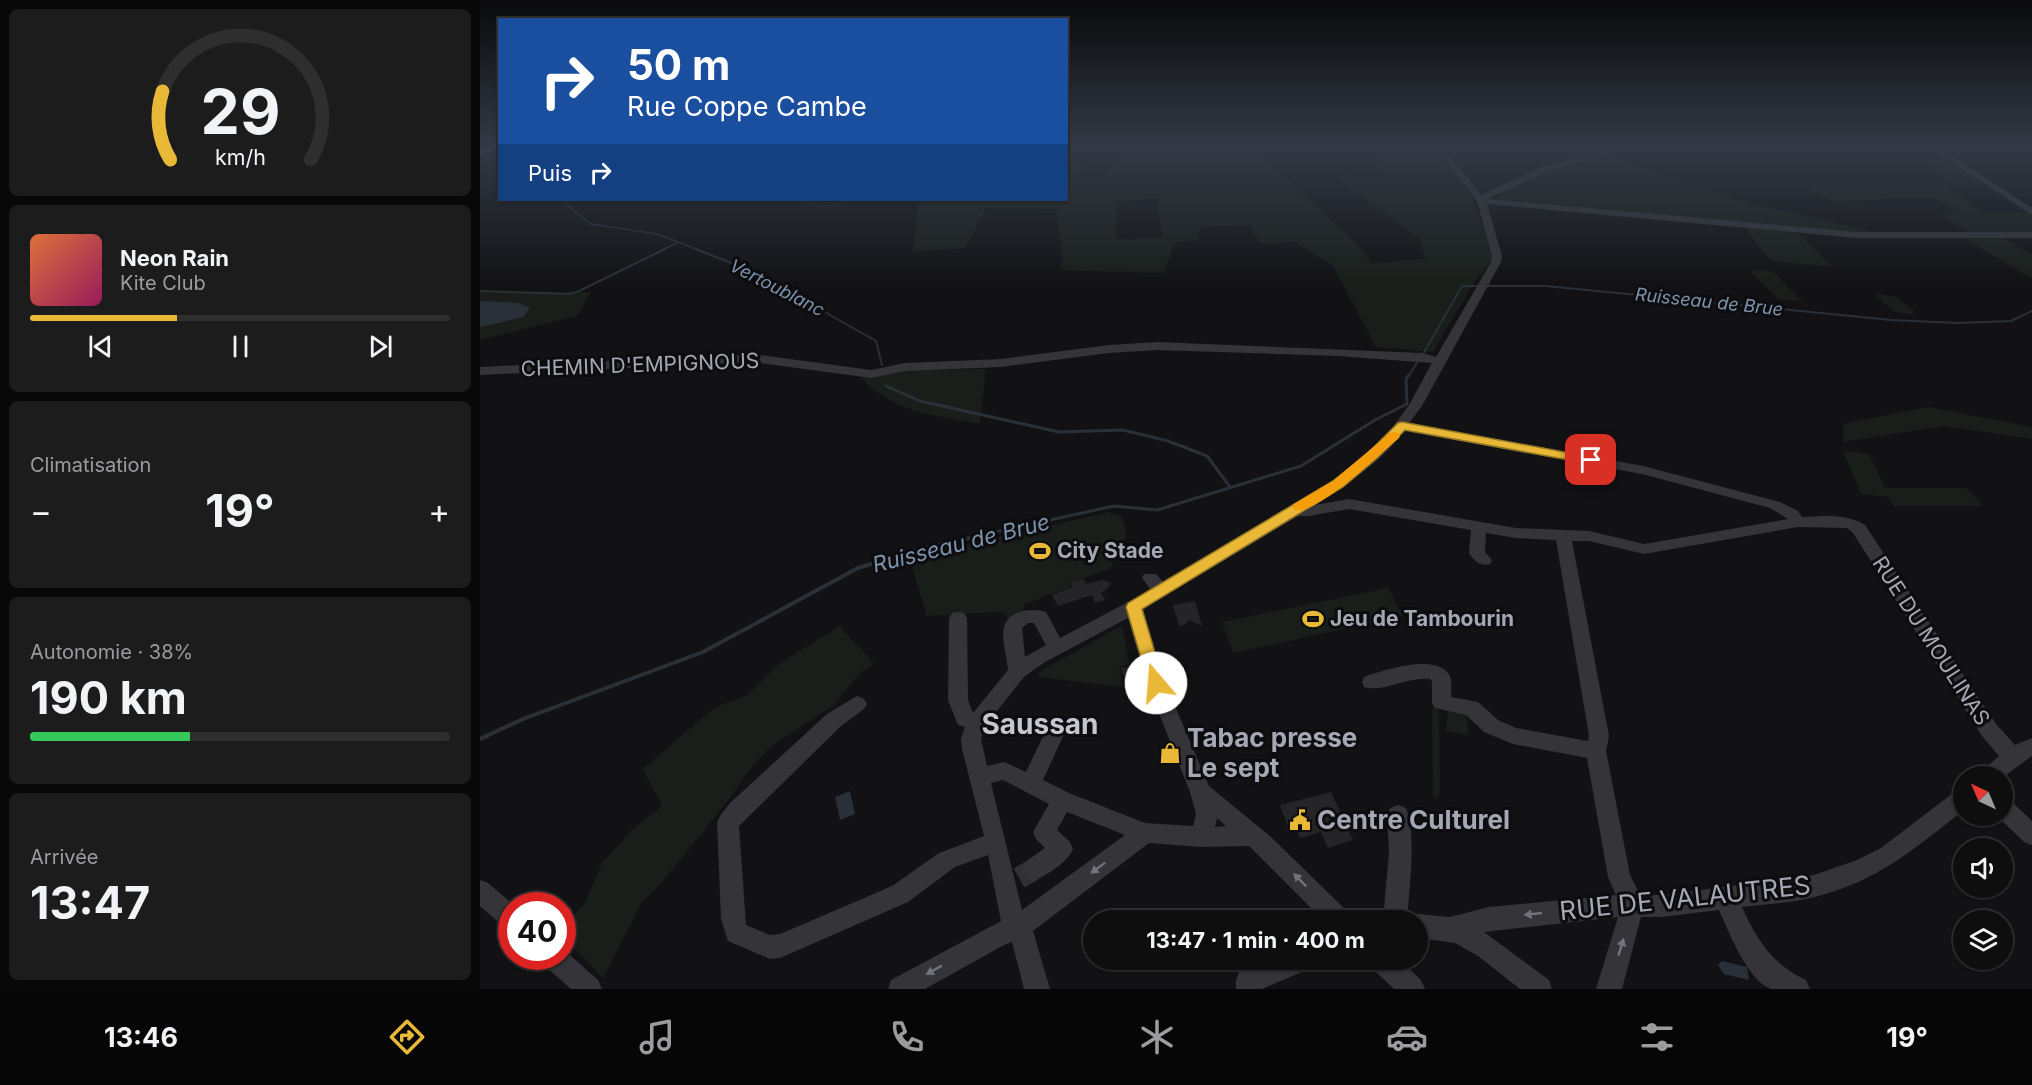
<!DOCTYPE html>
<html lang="fr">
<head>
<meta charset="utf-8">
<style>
	body { margin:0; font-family:Inter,sans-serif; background:#1c1c1d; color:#f1f3f6; height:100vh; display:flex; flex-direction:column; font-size:22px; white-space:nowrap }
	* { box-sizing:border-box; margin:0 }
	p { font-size:20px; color:#9b9c9e }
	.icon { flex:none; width:33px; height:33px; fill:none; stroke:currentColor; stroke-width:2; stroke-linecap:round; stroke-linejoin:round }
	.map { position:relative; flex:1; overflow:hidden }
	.details { display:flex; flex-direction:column; gap:9px; padding:9px; background:#080808; width:480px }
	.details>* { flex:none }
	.guide { position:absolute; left:18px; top:18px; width:570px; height:183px; border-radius:0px; box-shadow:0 2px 4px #0004,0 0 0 2px #2e2e2f; background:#1a4fa0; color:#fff; overflow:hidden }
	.needle { width:39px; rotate:316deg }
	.fabs { position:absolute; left:1473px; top:766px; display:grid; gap:12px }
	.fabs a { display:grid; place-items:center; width:60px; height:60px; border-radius:50%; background:#0e0e0f; box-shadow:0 2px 4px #0004,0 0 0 2px #2e2e2f; font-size:30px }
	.speed { position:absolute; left:18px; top:892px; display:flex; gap:12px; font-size:30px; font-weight:700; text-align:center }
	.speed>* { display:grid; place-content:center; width:78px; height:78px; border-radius:50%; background:#0e0e0f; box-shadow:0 2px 4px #0004,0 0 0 2px #2e2e2f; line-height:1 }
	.speed .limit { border:9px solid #d22; background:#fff; color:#111 }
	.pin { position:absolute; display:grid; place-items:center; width:51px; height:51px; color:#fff; margin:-26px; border-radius:12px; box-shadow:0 3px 9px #0006 }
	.me { position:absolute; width:66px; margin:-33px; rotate:342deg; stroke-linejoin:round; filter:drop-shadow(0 0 4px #0008) }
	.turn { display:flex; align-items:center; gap:21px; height:126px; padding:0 30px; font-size:27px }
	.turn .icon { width:78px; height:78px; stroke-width:2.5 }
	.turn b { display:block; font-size:42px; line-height:51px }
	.then { display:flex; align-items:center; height:57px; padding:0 30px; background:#0003; gap:12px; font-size:22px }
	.big { font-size:45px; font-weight:700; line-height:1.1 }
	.details .widget { flex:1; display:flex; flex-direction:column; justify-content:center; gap:9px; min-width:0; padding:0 21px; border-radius:9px; background:#1c1c1d }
	.details .dial { align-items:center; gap:0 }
	.dial svg { height:156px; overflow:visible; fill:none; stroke:#2e2e2f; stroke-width:7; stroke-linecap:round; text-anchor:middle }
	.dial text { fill:#f1f3f6; stroke:none }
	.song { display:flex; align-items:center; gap:18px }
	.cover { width:72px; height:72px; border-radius:9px; background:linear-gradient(135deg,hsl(20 70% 55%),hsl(330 70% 35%)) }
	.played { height:6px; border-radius:3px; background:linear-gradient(90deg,#e8b836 35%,#2e2e2f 35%) }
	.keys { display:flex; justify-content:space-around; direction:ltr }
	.heat { display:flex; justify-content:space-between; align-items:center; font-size:33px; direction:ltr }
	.charge { height:9px; border-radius:4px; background:linear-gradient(90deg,#34c759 38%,#2e2e2f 0) }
	.trip { position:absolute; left:603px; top:910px; width:345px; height:60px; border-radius:30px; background:#0e0e0f; box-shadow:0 2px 4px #0004,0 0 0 2px #2e2e2f; font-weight:700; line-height:60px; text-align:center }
	.dock { display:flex; height:96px; justify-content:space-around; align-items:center; background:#060606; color:#9b9c9e }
	.dock .icon { width:42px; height:42px }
	.dock .selected { color:#e8b836 }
	.dock b { font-size:27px; color:#f1f3f6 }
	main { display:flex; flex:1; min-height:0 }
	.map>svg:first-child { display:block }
	.green { fill:#191e1a; fill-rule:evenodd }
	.water { fill:#293037 }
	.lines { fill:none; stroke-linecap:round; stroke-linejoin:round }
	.stream-far4 { stroke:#293037; stroke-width:1.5 }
	.stream-far3 { stroke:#293037; stroke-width:2 }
	.stream-far2 { stroke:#293037; stroke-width:3 }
	.stream-far1 { stroke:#293037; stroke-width:4 }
	.stream { stroke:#293037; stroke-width:4.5 }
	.building { fill:#252528 }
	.minor-tunnel { stroke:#2f3034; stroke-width:22; stroke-dasharray:22 11; stroke-linecap:butt }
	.minor { fill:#343439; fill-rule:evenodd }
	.major { fill:#505157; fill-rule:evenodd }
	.oneway { fill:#72747d }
	.route { fill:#e8b836; stroke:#977823; stroke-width:1.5 }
	.slow { fill:#f59e0b }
	.labels { text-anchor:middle; stroke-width:6; stroke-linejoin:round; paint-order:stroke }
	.far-water-label { font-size:18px; font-style:italic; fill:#7d93ad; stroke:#0d0d0f }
	.street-label { font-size:21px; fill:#a4a8b4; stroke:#0d0d0f }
	.poi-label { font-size:21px; font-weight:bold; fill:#a4a8b4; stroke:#0d0d0f; text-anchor:start }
	.water-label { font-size:22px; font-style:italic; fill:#7d93ad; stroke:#0d0d0f }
	.near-poi-label { font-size:26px; font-weight:bold; fill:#a4a8b4; stroke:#0d0d0f; text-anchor:start }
	.near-street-label { font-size:26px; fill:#a4a8b4; stroke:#0d0d0f }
	.near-quarter-label { font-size:28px; font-weight:bold; fill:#c5c7d0; stroke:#0d0d0f }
</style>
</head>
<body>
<main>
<section class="details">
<div class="widget dial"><svg viewBox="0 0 100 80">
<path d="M14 69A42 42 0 1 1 86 69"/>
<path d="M14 69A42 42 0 0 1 10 34" stroke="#e8b836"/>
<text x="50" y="56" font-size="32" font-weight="700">29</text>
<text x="50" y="72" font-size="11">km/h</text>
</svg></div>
<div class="widget">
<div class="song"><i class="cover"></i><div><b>Neon Rain</b><p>Kite Club</p></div></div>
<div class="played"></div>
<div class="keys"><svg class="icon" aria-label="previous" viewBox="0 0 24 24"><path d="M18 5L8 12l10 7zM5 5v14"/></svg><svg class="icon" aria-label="pause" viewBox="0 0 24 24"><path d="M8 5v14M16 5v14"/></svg><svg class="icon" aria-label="next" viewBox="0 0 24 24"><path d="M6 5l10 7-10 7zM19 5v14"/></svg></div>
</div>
<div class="widget"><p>Climatisation</p>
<div class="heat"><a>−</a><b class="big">19°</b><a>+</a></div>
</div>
<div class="widget"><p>Autonomie · 38%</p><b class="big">190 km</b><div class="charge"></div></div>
<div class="widget"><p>Arrivée</p><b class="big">13:47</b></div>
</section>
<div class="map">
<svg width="1552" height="989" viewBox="0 0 1552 989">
	<rect width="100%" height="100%" fill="#121214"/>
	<g class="green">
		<path d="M645 147H786L789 162 876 243 892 263 945 259 941 240 868 187 859 174 908 178 892 154 894 147H954L991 195 1013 252 1011 261 996 280 953 352 896 347 853 266 815 242 781 244 768 225 720 227 718 240 694 243 684 273 580 270 582 255 576 209 506 208 485 248 433 251 439 200H586L587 161 608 164 597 179 620 181ZM677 199 682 237 636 240 637 201Z"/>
		<path d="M1130 156 1270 203 1390 231 1374 233 1012 200C1049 171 1086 166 1130 156Z"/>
		<path d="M1437 159H1466L1505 184H1475Z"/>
		<path d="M1391 183 1464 184 1504 213H1552V234L1488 232 1460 214 1478 213 1453 198 1355 201 1324 187Z"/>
		<path d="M285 200H379L353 208Z"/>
		<path d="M1269 228 1318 233 1353 267 1291 261 1267 231Z"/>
		<path d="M1483 237 1524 238 1552 255V279Z"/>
		<path d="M1285 270 1292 271 1322 301 1299 300 1271 272 1272 270Z"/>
		<path d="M0 291 111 292 97 316 0 340Z"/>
		<path d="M1399 294 1416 297 1435 312 1431 315 1413 311 1396 296Z"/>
		<path d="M506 369 500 424C455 415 415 414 381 378L425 370Z"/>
		<path d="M1448 407 1552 427V439L1463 426 1363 442V424Z"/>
		<path d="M1363 451 1389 454 1405 488H1486L1503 506H1414L1409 497 1381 494Z"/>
		<path d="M630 512 642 517 647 535 630 569 590 583 592 587 544 604 543 615 527 618 522 612 447 616 429 557Z"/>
		<path d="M908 588 923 616 753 653 742 622Z"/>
		<path d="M642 625 649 664 639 667 643 687 559 677 558 673Z"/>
		<path d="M360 626 394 664 379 674 354 705 290 747 266 774 251 797 183 881 161 904 123 978 83 937V925L105 904 122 863 152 830 182 806 163 769 234 708 268 695 300 663Z"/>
		<path d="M952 706H957L959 712 960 794 956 798 953 797Z"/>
		<path d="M968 710 987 715 988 735 966 731Z"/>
	</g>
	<g class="water">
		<path d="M0 301 38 303 50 308 43 317 0 327Z"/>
		<path d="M370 791 375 814 360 820 355 797Z"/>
		<path d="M1242 961 1267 967 1269 980 1244 974 1238 965Z"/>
	</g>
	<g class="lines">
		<g class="stream-far4">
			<path d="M80 200 111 224 177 234 216 249"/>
			<path d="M184 249 197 243"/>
		</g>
		<g class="stream-far3">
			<path d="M213 248 272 271 396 341 402 365"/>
			<path d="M0 291 88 294 97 292 187 248"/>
			<path d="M943 354 982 286H1066L1411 320 1478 323 1531 321 1552 311"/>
			<path d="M928 377 938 361"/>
		</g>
		<g class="stream-far2">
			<path d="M406 386 440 401 579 432 643 430 688 441 727 456 750 487"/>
			<path d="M497 536 634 506 677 510 821 466 895 420 927 404 926 379 929 375"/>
		</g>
		<path class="stream-far1" d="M4 737 43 719 223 652 378 568 436 550 504 535"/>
		<path class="stream" d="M0 739 7 736"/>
	</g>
	<g class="building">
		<path d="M603 579 606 584 622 580 631 583 627 589 621 593 625 600 615 603 612 595 578 606 572 595 593 587 591 583Z"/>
		<path d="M715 601 722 626 709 620 705 625 699 626 693 605Z"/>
		<path d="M657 665 662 686H647L641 668Z"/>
		<path d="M851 792 873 840 848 848 841 832 820 838 815 825 808 827 800 805Z"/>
	</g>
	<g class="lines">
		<path class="minor-tunnel" d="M539 878 553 870"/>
		<g class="minor">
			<path d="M955 147H963L1001 195 1063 166 1144 147H1158L1069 170 1008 199 1377 232H1552V238H1377L1007 204 1022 256 1021 262 942 406 929 423 1163 466 1300 502 1318 511 1322 517C1343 516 1366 513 1385 525L1516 724 1535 745 1552 738V756L1522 778 1499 777 1502 771 1519 756 1502 736 1373 533 1367 528 1318 527 1164 554 1109 541H1092L1129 736 1126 751 1150 875 1160 895H1182L1334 875 1377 860 1401 848 1477 790 1484 788V810C1434 849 1398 881 1335 897 1311 903 1286 904 1262 907 1277 940 1292 964 1326 980L1330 989C1319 989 1301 989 1291 989 1267 980 1249 932 1239 910L1182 917H1161L1142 989H1116L1138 917 1004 932 1069 980 1072 989H1040L998 956 975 943 938 938V921H928L930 918 938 914 970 917 1009 907 1136 895 1128 877 1107 758 1033 744 1004 732 986 715 955 708 952 703V681L950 679C928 676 902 693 884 687L882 682 884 677C904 670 953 654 968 673 973 679 971 690 971 697L998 702 1018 720 1036 728 1108 741 1109 736 1076 540 1036 538 1006 533 1005 552 1012 560 1010 564C1000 567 994 561 989 553L991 530 869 509 829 516H818L663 609 685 683 729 786 791 837 869 913 873 921H844L769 846 721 847 669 843 553 931 570 989H544L532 942 524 945 445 989H408L411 980 521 921 508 855 475 867 428 902 300 958 290 959 248 941 241 919 237 823 240 816 250 803 347 714 377 696 384 699 387 704 384 709 361 726 259 826 266 925 290 935 300 934 412 886 459 853 504 836 482 749 481 739 485 727 478 725 468 700 469 618 472 613 478 612 484 613 487 618 488 700 493 713 528 670C527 658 521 639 524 627 529 609 553 608 566 612L580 638 671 590 662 578 664 574H676L684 583 853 481 907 435 929 405 952 363 857 356 677 350 629 353 521 367 425 371 391 378 273 362 0 375V367L273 354 391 370 425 363 521 359 629 345 677 342 943 353 956 357 1011 262 1012 256 997 201ZM924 431 1162 474 1290 508 1308 519 1164 544 1109 531 1036 528 869 499 835 505C866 485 903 461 924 431ZM648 618 667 683 710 792 716 814 713 826 665 823 589 793 563 780 585 732 582 726 575 724 568 726 546 772 524 762 507 766 501 739 505 726 544 677 565 662ZM548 623H554L566 645 545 657 542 628ZM523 780 569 804 553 832 556 839 565 848 545 862 542 870 545 878 553 881C567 875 587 863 593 849L590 842 577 830 587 812 645 835 542 910 511 783ZM737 818 746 826 735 827Z"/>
			<path d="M1448 147H1458L1552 208V215Z"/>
			<path d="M1522 798 1530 800 1552 821V845L1544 842 1517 816H1522Z"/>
			<path d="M918 805 926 808C937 834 929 892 927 921H903L909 852 907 815 910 808Z"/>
			<path d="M0 880 8 883 35 906H32V930L24 927 0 906Z"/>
			<path d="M82 948 118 980 122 989H91L65 966 62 957H82Z"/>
			<path d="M789 960H832L829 969 782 989H756V981L759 972Z"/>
			<path d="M890 960H920L941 980 945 989H914L893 969Z"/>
		</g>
		<path class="major" d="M18 147 17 149 0 155V148Z"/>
	</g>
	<defs><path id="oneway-solid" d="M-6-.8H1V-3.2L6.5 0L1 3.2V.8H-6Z" transform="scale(1.5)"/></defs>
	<g class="oneway">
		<use href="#oneway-solid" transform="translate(618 868) rotate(143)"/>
		<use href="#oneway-solid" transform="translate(820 880) rotate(-134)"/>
		<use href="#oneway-solid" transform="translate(1053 914) rotate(174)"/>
		<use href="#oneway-solid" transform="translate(1141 947) rotate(-73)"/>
		<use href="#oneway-solid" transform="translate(454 970) rotate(151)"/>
	</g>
	<linearGradient id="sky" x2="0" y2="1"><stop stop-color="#0a0a0b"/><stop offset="0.51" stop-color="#333945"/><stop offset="1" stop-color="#333945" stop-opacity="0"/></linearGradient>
	<rect width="1552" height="286" fill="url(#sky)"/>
	<path class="route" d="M922 422 1111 457 1118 460 1111 464 925 430 897 458 863 487 662 609 684 683 682 688 676 690 670 688 646 607 648 603 853 481 888 453 918 423Z"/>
	<path class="slow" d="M914 432 919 433 920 435 919 438C901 453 836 516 814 510L812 507 814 504 853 481 910 433Z"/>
	<defs>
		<symbol id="stadium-bare" viewBox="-9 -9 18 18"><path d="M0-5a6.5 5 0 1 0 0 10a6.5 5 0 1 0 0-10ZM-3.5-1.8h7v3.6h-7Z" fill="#e8b836" stroke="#0d0d0f" stroke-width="2.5" paint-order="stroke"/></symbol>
		<symbol id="shop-bare" viewBox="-9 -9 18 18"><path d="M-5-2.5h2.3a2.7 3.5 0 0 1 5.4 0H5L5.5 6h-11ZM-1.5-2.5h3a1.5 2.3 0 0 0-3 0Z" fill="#e8b836" stroke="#0d0d0f" stroke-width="2.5" paint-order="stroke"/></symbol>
		<symbol id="civic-bare" viewBox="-9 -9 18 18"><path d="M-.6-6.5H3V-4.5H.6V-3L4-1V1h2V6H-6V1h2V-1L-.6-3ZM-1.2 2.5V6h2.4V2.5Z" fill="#e8b836" stroke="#0d0d0f" stroke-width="2.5" paint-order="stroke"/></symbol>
	</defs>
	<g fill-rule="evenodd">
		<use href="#stadium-bare" x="545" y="536" width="30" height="30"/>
		<use href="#stadium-bare" x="818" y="604" width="30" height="30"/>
		<use href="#shop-bare" x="675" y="738" width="30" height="30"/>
		<use href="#civic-bare" x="805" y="805" width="30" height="30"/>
	</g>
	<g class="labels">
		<g class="far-water-label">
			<text transform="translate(297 288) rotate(27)" y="6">Vertoublanc</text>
			<text transform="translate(1229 302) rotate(6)" y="6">Ruisseau de Brue</text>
		</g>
		<g class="street-label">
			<text transform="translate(160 365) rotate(-2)" y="7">CHEMIN D'EMPIGNOUS</text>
			<text transform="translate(1451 641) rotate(57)" y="7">RUE DU MOULINAS</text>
		</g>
		<g class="poi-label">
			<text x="577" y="558">City Stade</text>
			<text x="850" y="626">Jeu de Tambourin</text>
		</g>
		<g class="water-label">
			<text transform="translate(481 543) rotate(-14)" y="8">Ruisseau de Brue</text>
		</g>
		<g class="near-poi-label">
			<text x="707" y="747">Tabac presse<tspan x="707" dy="30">Le sept</tspan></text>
			<text x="837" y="829">Centre Culturel</text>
		</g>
		<g class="near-street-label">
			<text transform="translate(1205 898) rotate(-6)" y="9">RUE DE VALAUTRES</text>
		</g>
		<g class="near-quarter-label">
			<text x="560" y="734">Saussan</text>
		</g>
	</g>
</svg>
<div class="fabs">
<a><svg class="needle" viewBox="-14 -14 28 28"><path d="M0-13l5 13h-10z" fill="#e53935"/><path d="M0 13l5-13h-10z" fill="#9b9c9e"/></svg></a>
<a><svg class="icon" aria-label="sound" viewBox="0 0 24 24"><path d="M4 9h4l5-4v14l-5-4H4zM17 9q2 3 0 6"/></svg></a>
<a><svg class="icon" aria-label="layers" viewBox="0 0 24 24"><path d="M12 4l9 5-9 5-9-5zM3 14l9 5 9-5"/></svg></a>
</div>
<div class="speed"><div class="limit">40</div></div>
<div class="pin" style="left:1111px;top:460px;background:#d93025"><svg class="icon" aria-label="arrive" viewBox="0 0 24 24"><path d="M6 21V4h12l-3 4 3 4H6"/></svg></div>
<svg class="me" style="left:676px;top:683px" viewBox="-20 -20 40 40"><circle r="19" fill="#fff"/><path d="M0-13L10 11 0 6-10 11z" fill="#e8b836"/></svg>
<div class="trip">13:47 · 1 min · 400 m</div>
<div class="guide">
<div class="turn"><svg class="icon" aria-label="right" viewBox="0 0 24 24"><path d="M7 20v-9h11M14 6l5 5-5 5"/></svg><div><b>50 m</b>Rue Coppe Cambe</div></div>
<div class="then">Puis<svg class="icon" aria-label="right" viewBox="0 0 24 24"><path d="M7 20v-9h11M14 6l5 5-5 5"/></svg></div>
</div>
</div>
</main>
<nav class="dock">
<b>13:46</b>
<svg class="icon selected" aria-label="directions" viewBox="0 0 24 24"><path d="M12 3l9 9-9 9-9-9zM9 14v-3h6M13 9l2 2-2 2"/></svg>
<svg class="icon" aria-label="music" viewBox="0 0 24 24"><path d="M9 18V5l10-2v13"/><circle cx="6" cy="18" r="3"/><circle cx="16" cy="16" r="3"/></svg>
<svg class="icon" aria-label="phone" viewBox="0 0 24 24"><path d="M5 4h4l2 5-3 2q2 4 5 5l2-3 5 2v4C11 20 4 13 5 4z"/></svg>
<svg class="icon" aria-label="climate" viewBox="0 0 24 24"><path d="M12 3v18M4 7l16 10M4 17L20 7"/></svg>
<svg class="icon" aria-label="car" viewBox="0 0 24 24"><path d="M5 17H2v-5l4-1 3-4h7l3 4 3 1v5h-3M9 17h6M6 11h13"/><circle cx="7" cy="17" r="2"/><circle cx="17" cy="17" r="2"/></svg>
<svg class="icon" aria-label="filters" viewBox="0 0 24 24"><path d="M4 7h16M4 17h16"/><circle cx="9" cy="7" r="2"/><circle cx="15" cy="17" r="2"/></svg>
<b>19°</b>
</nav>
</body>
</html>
